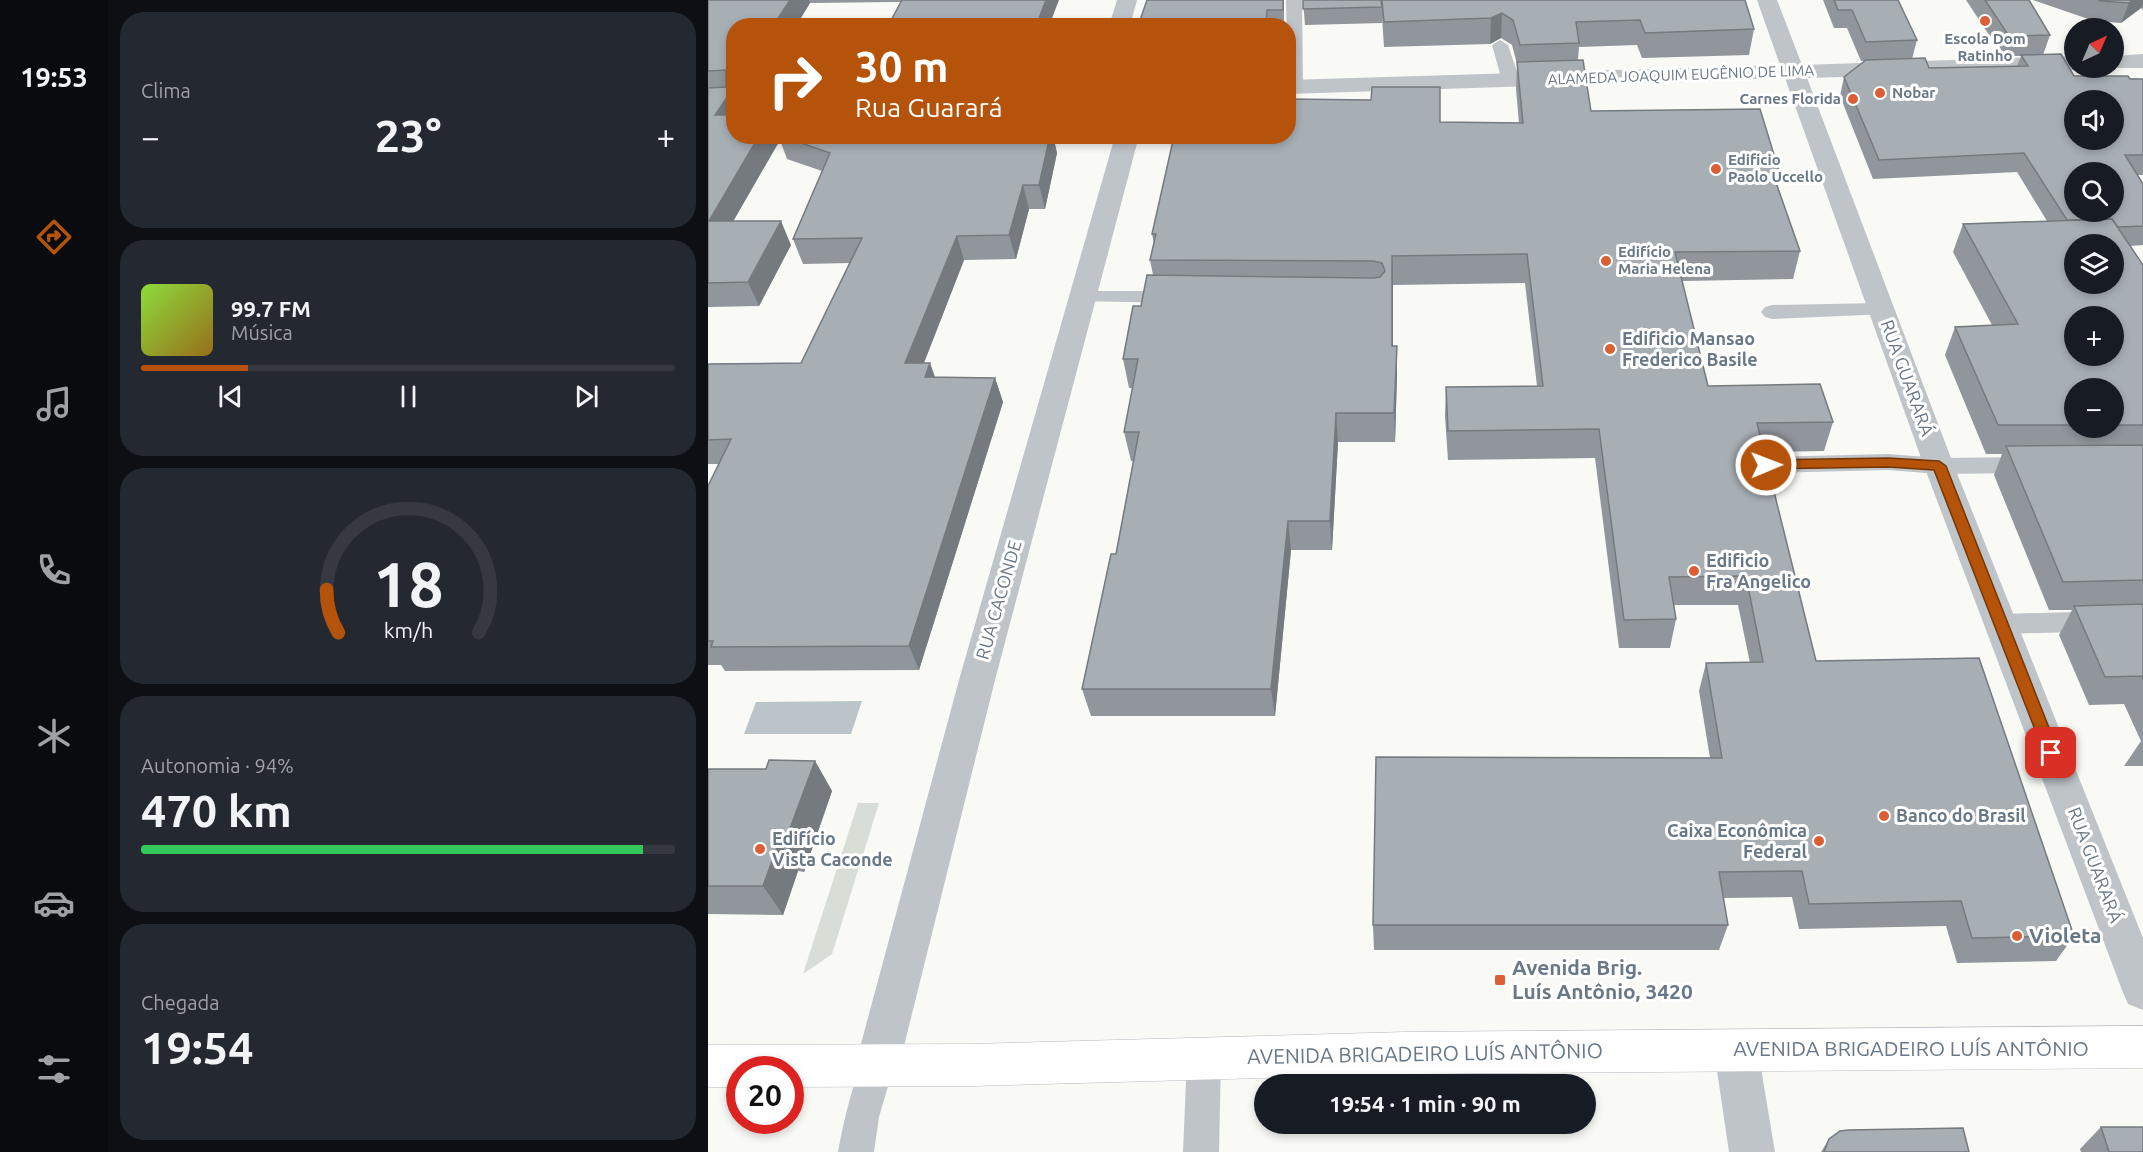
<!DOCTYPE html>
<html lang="pt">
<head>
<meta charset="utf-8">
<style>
	body { margin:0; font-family:Ubuntu,sans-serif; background:#242831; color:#f1f3f6; height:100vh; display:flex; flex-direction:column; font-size:22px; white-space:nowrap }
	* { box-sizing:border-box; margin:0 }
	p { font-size:20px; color:#9ea1a6 }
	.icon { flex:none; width:33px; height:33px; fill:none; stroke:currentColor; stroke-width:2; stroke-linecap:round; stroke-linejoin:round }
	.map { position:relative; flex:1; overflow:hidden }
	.sheet { display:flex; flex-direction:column; gap:12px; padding:12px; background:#0d0f14; width:600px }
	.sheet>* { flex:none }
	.top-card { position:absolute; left:18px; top:18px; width:570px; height:126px; border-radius:24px; box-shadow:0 3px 9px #0003; background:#b45309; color:#fff; overflow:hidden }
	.needle { width:39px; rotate:44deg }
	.tools { position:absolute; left:1356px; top:18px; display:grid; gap:12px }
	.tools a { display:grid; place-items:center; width:60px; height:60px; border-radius:50%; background:#171b24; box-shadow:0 3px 9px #0003; font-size:30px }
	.speed { position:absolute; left:18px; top:1056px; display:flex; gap:12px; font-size:30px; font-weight:700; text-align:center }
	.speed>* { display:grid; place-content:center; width:78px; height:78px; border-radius:50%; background:#171b24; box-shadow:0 3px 9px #0003; line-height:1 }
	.speed .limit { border:9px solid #d22; background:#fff; color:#111 }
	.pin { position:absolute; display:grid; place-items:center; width:51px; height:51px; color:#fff; margin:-26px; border-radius:12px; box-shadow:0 3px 9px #0006 }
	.me { position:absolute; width:66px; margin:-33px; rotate:89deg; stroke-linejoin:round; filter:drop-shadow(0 0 4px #0008) }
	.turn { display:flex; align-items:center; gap:21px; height:126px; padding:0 30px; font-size:27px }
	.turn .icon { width:78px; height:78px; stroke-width:2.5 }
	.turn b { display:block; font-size:42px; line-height:51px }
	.big { font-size:45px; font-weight:600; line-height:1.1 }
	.sheet .card { flex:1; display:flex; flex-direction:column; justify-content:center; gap:9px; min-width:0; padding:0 21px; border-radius:24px; background:#242831 }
	.sheet .dial { align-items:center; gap:0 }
	.dial svg { height:156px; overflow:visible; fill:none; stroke:#363941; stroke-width:7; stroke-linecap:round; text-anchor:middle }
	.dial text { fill:#f1f3f6; stroke:none }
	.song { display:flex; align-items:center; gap:18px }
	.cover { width:72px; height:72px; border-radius:9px; background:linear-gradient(135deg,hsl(90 70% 55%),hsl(40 70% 35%)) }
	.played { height:6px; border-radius:3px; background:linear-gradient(90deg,#b45309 20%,#363941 20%) }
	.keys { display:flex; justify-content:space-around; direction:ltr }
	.heat { display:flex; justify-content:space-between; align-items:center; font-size:33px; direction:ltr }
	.charge { height:9px; border-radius:4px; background:linear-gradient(90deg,#34c759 94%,#363941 0) }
	.trip { position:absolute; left:546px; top:1074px; width:342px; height:60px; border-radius:30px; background:#171b24; box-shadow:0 3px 9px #0003; font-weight:600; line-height:60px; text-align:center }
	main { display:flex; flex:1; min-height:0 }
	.dock { display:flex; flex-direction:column; width:108px; justify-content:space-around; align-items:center; background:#090b0e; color:#9ea1a6 }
	.dock .icon { width:42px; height:42px }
	.dock .active { color:#b45309 }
	.dock b { font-size:27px; color:#f1f3f6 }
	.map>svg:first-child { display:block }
	.green { fill:#d8ddd6 }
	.water { fill:#bac4c9 }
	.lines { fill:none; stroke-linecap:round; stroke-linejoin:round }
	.secondary-casing { stroke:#b4b9be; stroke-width:1 }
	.lane { fill:#bfc4c8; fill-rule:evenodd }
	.street { fill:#bfc4c8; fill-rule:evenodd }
	.secondary { fill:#fff; fill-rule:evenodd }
	.wall { fill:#90969c; fill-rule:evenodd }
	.shaded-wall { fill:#757a7f }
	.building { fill:#a7afb5; stroke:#757a7f; stroke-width:1.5; fill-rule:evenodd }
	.route { fill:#b45309; stroke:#753606; stroke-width:1.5 }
	.poi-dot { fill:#db5e34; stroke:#fff; stroke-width:2 }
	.labels { text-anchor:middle; stroke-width:6; stroke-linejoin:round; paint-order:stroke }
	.far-poi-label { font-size:15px; font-weight:bold; fill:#697886; stroke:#fff; text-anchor:start }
	.far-street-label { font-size:15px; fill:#697886; stroke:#fff }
	.poi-label { font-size:18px; font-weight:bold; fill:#697886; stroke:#fff; text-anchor:start }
	.street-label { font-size:18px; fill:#697886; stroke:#fff }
	.near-poi-label { font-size:21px; font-weight:bold; fill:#697886; stroke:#fff; text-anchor:start }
	.near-street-label { font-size:21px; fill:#697886; stroke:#fff }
</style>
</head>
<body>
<main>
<nav class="dock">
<b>19:53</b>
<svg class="icon active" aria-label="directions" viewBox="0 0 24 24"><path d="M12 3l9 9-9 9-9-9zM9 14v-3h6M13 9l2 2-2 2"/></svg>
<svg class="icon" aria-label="music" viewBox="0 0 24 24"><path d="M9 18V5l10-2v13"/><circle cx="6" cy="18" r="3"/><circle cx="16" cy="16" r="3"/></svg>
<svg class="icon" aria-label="phone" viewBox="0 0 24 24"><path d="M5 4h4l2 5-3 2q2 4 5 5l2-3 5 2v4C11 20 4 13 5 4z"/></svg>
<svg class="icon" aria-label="climate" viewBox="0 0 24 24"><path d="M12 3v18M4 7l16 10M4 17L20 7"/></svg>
<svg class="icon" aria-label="car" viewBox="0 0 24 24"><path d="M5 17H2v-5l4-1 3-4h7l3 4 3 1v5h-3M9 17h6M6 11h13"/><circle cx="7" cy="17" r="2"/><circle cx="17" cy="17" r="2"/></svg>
<svg class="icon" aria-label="filters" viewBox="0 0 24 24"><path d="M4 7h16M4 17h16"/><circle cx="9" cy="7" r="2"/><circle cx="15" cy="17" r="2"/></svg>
</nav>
<section class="sheet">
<div class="card"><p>Clima</p>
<div class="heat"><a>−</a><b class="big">23°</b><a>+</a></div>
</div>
<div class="card">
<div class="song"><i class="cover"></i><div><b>99.7 FM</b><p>Música</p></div></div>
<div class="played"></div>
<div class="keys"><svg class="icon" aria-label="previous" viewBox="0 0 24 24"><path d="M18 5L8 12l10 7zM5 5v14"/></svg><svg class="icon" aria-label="pause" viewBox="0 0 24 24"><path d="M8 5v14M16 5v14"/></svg><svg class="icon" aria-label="next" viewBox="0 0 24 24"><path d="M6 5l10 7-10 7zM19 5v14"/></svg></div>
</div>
<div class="card dial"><svg viewBox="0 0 100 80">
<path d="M14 69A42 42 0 1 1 86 69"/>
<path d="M14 69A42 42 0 0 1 8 47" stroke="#b45309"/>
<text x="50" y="56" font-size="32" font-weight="700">18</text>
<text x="50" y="72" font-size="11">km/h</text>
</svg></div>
<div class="card"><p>Autonomia · 94%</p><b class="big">470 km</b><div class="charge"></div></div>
<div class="card"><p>Chegada</p><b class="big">19:54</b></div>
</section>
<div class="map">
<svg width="1435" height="1152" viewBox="0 0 1435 1152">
	<rect width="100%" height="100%" fill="#f9f9f6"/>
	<path class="green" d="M150 803H171L124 954 95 974Z"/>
	<path class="water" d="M154 701 143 734H36L48 702Z"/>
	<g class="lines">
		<defs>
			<path id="secondary" d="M1435 1026V1068L698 1074 264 1086 82 1087V1070H32V1087H0V1045L264 1044 698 1032Z"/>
		</defs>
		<use href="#secondary" class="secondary-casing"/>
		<g class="lane">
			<path d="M578 0H594L595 87 592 91H580Z"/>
			<path d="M158 18 164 20 165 26H149L152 20Z"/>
			<path d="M792 40 800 45 812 81 809 85H797L794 81 784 45Z"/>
			<path d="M376 291H468L475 293 478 297 475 301 468 303 369 301 366 297 369 293Z"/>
			<path d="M1173 303 1180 304 1184 309 1180 314 1064 319 1057 317 1053 312 1057 307 1064 305Z"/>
			<path d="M1180 454 1231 458 1324 457 1332 459 1336 465 1332 471 1324 473 1231 474 1180 470 1058 473 1050 471 1046 465 1050 459 1058 457Z"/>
			<path d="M1435 610V630L1293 634 1284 631 1280 624 1284 617 1293 614Z"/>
			<path d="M496 1042 508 1046 513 1058 511 1152H475L479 1058 484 1046Z"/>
			<path d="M169 1050 181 1054 186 1066 171 1117 166 1152H130C136 1119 144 1086 157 1054Z"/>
		</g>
		<g class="street">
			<path d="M409 0H429L422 26H401Z"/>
			<path d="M1049 0H1069L1094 65 1366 56V68H1374L1366 70 1099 78 1246 466 1435 938V1010L1420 1004 1414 990 1216 466 1077 78 580 94V80L1072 65Z"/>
			<path d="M1435 54V68H1402H1406V56Z"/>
			<path d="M407 136H431L287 680 191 1066 184 1081 169 1087 154 1081 147 1066 251 680Z"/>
			<path d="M1028 1029 1043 1035 1050 1050 1067 1152H1021L1006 1050 1013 1035Z"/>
		</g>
		<use href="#secondary" class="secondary"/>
	</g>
	<g class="wall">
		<path d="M0 0H351L102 3 88 26H26V136H345L349 153 337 209H321L308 259 256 260 216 363 227 377 287 378 295 402 211 670 17 671 13 665H0V486L11 464H0V364L93 363 142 263 95 264 85 239 114 171 79 159 72 140 25 221 83 245 51 306 0 307Z"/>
		<path d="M439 0H576V26H430Z"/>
		<path d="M595 0H1037L1046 29 1041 55 934 58 929 45 871 47 870 60 883 111 1072 174 1070 187 1092 251 1085 279 974 281 1000 386 1125 422 1116 451 1056 452 1108 661 1366 936 1348 961 1249 963 1238 926 1091 929 1084 897 1015 898 1020 925 1011 950H666L665 925 1002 758 991 691 998 663H1042L1030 605H966L968 619 962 648H911L887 458 740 460 737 416 738 387 829 386 817 283 685 285V346L689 374 687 442H630L624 550H583L567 716H383L374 689 408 554 425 461H423L416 432 425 388H421L415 359 433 306 445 275 442 260 446 244 444 234 732 122 811 123 808 89 809 64 804 45 793 38 782 44 676 47 674 17V23L597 25Z"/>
		<path d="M1115 0H1190L1209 40 1204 59 1221 68 1309 66 1313 56H1295L1258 0H1321L1342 35 1335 55 1366 76 1435 79V175H1429L1435 184V245L1422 246 1435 265V766H1416L1433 741 1416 704 1381 705 1351 635 1364 610H1341L1286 475 1294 454H1278L1237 355 1247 327 1284 325 1245 252 1255 224 1339 221 1309 172 1165 179 1132 96 1136 77 1157 61H1153L1139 28H1126ZM1366 388H1406V428H1366Z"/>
		<path d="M1325 0H1435V10L1433 8 1413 23 1386 21Z"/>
		<path d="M107 761 124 791 96 872 90 871 75 915 0 914V769H58Z"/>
		<path d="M1393 1127 1435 1152H1373L1372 1149Z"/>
		<path d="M1121 1139 1261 1152H1113Z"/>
	</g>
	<g class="shaded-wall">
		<path d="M82 0H101L102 3 88 26H65Z"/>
		<path d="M338 0H351L341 26H328Z"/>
		<path d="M1425 0H1435V3L1433 8 1413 23 1421 3Z"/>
		<path d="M794 13 793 38 782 44 783 18Z"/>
		<path d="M26 87V124L7 115Z"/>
		<path d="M51 136H70L72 140 11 246 1 221Z"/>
		<path d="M342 136H345L349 153 337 209 331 185Z"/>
		<path d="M315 185 321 209 308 259 301 235Z"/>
		<path d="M73 221 83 245 51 306 40 282Z"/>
		<path d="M249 236 256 260 206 388 197 363Z"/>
		<path d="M684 256 685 285V374L684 346Z"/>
		<path d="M689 346V374L687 442 686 413Z"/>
		<path d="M222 363 231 388 217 377Z"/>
		<path d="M287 378 295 402 211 670 201 646Z"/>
		<path d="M628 413 630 442 624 550 622 521Z"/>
		<path d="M580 521 583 550 567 716 563 689Z"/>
		<path d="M107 761 124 791 96 872 77 842Z"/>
		<path d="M71 842 90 871 75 915 55 886Z"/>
	</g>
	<g class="building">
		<path d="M0 0H82L65 26H26V87L7 115H26V136H51L1 221H73L40 282 0 283V88L18 87V70L0 71Z"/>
		<path d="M194 0H338L328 26H180Z"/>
		<path d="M439 0H575V10H559L558 26H430Z"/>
		<path d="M595 0H673L674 7 595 9Z"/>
		<path d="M674 0H1037L1046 29 937 33 932 20 868 22 871 43 812 45 805 20 794 13 783 18 676 22Z"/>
		<path d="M1126 0H1190L1209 40 1158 42 1144 10H1130Z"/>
		<path d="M1277 0H1321L1342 35 1301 36Z"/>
		<path d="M1390 0H1425L1421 3 1393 1Z"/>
		<path d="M1353 54 1366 76H1420L1422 79H1435V155H1417L1435 184V226L1410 227 1404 219 1359 220 1316 153 1171 160 1136 77 1158 60 1217 58 1221 68 1320 66 1313 55ZM1366 100H1406V140H1366ZM1366 172H1406V212H1366Z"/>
		<path d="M875 60 883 111 1052 109 1072 174H1065L1092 251 967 252 1000 386 1112 384 1125 422 1049 423 1108 661 1271 658 1366 936 1264 938 1253 901 1101 904 1094 871 1011 872 1020 925H665L668 757 1014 758 998 663 1055 662 1038 576 961 577 968 619 916 620 891 429 740 431 738 387 835 386 819 254 684 256V346H689L686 413H628L622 521H580L563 689H374L403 554H408L431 432H416L430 359H415L425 306H433L439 275 665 278 672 277 677 271 674 263 665 261 442 260 448 234H444L466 136H580V99L663 100 664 87H732V122L815 123 809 62Z"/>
		<path d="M73 136H342L331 185H315L301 235 249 236 197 363H222L217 377 287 378 201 646 3 647 5 641H0V486L23 439 0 440V364L93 363 154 238 85 239 122 153Z"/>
		<path d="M1404 219 1435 265V425H1406V388H1366V425H1290L1247 327 1310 324 1255 224ZM1366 244H1406V284H1366ZM1366 316H1406V356H1366Z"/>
		<path d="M1435 445V580L1355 582 1298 446Z"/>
		<path d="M1435 604V679L1434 676 1397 677 1366 606Z"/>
		<path d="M61 760 107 761 77 842H71L55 886H0V769H58Z"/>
		<path d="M1393 1127H1435V1152H1401Z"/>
		<path d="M1255 1128 1261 1152H1116L1121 1139 1132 1131 1140 1130Z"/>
	</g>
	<path class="route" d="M1180 458 1231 461 1238 466 1351 753 1349 758 1343 760 1338 758 1336 753 1226 470 1180 467 1058 469 1051 465 1058 460Z"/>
	<g class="poi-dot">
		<circle cx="1277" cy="21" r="6"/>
		<circle cx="1172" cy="93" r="6"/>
		<circle cx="1145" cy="99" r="6"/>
		<circle cx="1008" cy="169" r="6"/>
		<circle cx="898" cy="261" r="6"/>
		<circle cx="902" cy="349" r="6"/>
		<circle cx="986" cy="571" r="6"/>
		<circle cx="1176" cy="816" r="6"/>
		<circle cx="1111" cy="841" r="6"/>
		<circle cx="52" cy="849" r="6"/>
		<circle cx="1309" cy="936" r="6"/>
		<rect x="786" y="974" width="12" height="12" rx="3"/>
	</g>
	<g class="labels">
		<g class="far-poi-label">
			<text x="1277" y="44" text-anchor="middle">Escola Dom<tspan x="1277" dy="17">Ratinho</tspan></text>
			<text x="1184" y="98">Nobar</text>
			<text x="1133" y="104" text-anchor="end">Carnes Florida</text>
			<text x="1020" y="165">Edificio<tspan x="1020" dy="17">Paolo Uccello</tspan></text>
			<text x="910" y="257">Edifício<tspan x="910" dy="17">Maria Helena</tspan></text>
		</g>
		<g class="far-street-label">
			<text transform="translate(973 75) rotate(-2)" y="5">ALAMEDA JOAQUIM EUGÊNIO DE LIMA</text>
		</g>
		<g class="poi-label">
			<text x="914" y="345">Edificio Mansao<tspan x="914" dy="21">Frederico Basile</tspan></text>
			<text x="998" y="567">Edificio<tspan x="998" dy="21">Fra Angelico</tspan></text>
			<text x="1188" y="822">Banco do Brasil</text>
			<text x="1099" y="837" text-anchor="end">Caixa Econômica<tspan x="1099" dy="21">Federal</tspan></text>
			<text x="64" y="845">Edifício<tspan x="64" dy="21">Vista Caconde</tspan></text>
		</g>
		<g class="street-label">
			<text transform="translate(1199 378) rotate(70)" y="6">RUA GUARARÁ</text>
			<text transform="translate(291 600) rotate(-74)" y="6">RUA CACONDE</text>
			<text transform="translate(1387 865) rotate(69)" y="6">RUA GUARARÁ</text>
		</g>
		<g class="near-poi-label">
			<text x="1321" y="943">Violeta</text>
			<text x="804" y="975">Avenida Brig.<tspan x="804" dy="24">Luís Antônio, 3420</tspan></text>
		</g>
		<g class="near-street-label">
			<text x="1203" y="1056">AVENIDA BRIGADEIRO LUÍS ANTÔNIO</text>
			<text transform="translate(717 1054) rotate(-1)" y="7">AVENIDA BRIGADEIRO LUÍS ANTÔNIO</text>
		</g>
	</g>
</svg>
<div class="tools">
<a><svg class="needle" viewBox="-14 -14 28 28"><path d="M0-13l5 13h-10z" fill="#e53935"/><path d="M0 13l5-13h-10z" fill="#9ea1a6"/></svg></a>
<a><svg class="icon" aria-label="sound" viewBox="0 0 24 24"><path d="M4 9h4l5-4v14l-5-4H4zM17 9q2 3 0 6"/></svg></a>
<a><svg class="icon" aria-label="search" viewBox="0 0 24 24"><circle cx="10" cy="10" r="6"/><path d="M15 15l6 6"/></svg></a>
<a><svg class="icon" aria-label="layers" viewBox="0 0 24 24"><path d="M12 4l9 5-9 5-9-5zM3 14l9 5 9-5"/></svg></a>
<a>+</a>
<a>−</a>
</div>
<div class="speed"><div class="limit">20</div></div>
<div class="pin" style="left:1343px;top:753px;background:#d93025"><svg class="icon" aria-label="arrive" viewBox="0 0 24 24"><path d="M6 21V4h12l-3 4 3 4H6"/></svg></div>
<svg class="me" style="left:1058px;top:465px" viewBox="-20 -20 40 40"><circle r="17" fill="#b45309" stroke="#fff" stroke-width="3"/><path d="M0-11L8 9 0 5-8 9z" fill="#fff"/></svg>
<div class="trip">19:54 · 1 min · 90 m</div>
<div class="top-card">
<div class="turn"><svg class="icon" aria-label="right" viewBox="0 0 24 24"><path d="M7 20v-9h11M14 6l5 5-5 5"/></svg><div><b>30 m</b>Rua Guarará</div></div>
</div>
</div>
</main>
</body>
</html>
